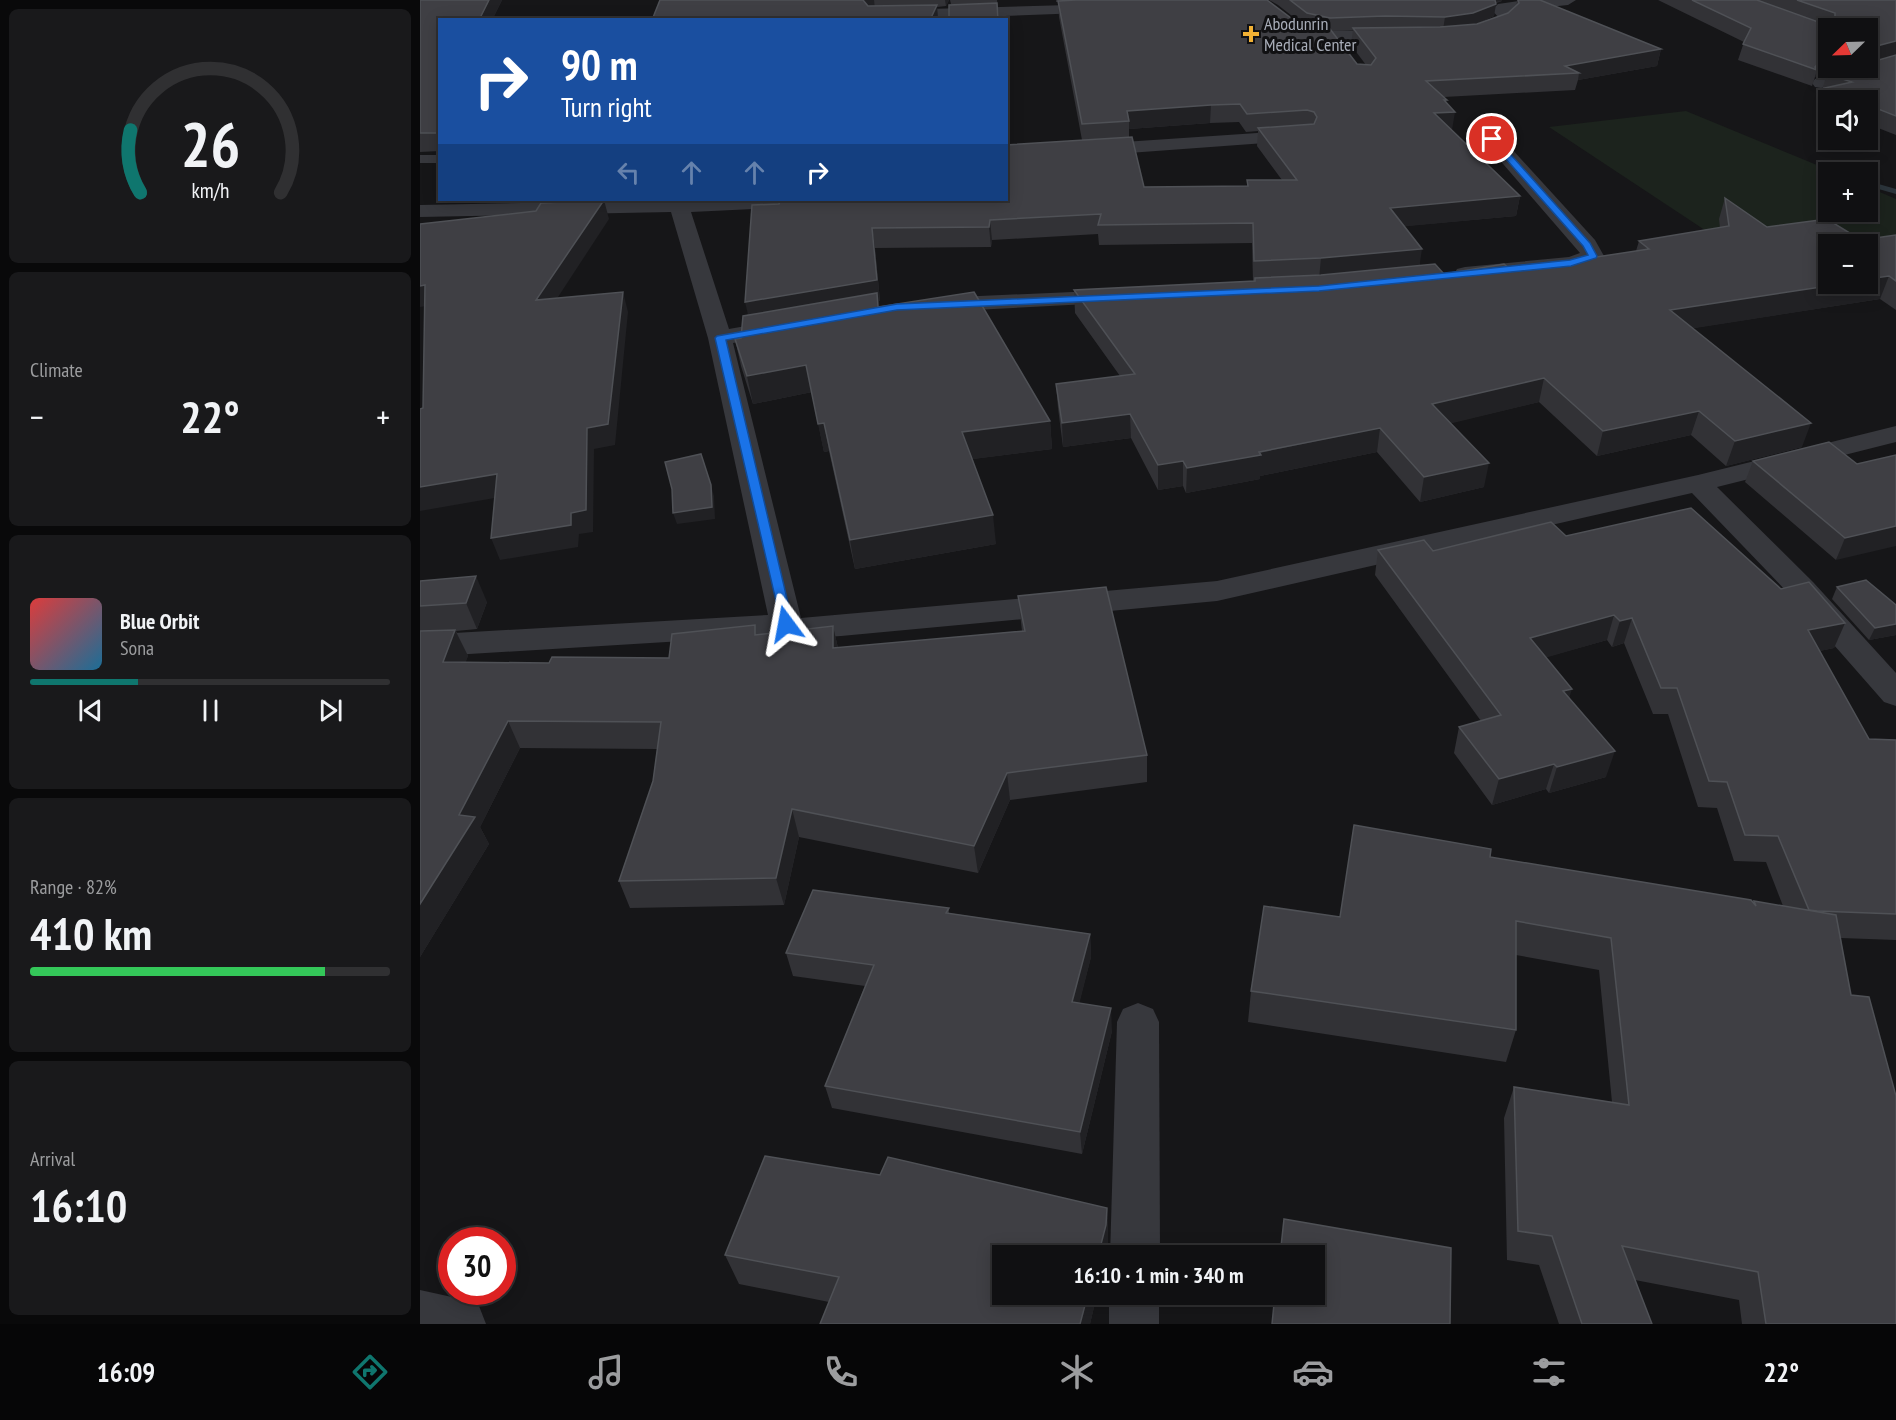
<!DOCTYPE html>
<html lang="en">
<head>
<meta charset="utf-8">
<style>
	body { margin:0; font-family:"PT Sans Narrow",sans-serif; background:#19191b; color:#f1f3f6; height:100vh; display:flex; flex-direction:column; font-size:22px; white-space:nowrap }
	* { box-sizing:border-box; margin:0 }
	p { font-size:20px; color:#9c9d9f }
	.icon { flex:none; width:33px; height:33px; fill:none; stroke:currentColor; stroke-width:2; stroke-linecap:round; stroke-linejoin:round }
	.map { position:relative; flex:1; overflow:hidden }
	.side { display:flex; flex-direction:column; gap:9px; padding:9px; background:#09090a; width:420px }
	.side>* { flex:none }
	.top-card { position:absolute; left:18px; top:18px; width:570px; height:183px; border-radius:0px; box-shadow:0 3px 15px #0003,0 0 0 2px #303032; background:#1a4fa0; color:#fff; overflow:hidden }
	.needle { width:39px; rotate:247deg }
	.controls { position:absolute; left:1398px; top:18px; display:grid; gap:12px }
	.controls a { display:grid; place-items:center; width:60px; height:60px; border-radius:0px; background:#101012; box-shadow:0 3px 15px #0003,0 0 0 2px #303032; font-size:30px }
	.speed { position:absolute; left:18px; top:1227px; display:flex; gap:12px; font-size:30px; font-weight:700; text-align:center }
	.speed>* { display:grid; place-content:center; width:78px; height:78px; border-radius:50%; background:#101012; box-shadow:0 3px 15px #0003,0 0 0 2px #303032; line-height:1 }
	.speed .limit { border:9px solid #d22; background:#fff; color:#111 }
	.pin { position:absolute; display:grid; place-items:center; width:51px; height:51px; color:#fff; margin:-26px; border:3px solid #fff; border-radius:50%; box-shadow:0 2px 6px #0007 }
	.me { position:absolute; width:66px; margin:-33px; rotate:347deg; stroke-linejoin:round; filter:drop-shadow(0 0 4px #0008) }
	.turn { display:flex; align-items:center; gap:21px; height:126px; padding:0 24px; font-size:27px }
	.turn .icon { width:78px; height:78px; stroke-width:2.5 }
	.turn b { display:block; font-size:42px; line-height:51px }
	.lanes { display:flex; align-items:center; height:57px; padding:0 24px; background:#0003; justify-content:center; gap:30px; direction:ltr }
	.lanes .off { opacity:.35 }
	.big { font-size:45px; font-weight:800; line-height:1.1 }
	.side .widget { flex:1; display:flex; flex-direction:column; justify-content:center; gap:9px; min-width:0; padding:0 21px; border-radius:9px; background:#19191b }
	.side .dial { align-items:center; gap:0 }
	.dial svg { height:156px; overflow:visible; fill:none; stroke:#303032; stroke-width:7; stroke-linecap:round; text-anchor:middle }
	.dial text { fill:#f1f3f6; stroke:none }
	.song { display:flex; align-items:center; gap:18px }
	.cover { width:72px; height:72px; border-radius:9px; background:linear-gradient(135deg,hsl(0 70% 55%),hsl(200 70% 35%)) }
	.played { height:6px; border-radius:3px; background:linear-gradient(90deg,#0f766e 30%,#303032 30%) }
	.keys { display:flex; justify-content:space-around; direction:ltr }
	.heat { display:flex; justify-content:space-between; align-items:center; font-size:33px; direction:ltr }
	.charge { height:9px; border-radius:4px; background:linear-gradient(90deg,#34c759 82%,#303032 0) }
	.trip { position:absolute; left:572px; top:1245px; width:333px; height:60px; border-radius:0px; background:#101012; box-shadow:0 3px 15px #0003,0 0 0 2px #303032; font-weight:800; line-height:60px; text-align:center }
	.menu { display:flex; height:96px; justify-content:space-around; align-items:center; background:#060607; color:#9c9d9f }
	.menu .icon { width:42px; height:42px }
	.menu .active { color:#0f766e }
	.menu b { font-size:27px; color:#f1f3f6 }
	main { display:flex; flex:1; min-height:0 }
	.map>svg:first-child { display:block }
	.green { fill:#1c231d }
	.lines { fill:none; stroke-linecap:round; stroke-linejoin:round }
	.stream { fill:#2c353c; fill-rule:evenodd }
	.service { fill:#37383d; fill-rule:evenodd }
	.minor { fill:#37383d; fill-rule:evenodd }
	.wall { fill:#323236; fill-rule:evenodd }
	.shaded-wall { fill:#212124 }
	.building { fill:#3f3f44; stroke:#4f5156; stroke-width:1.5 }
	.route { fill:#1a73e8; stroke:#114b97; stroke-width:1.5 }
	.poi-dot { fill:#f2b134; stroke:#111113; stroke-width:2 }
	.labels { text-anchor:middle; stroke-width:6; stroke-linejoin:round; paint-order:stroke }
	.far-poi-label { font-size:18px; fill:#a8adb8; stroke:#111113; text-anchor:start }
</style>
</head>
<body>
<main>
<section class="side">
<div class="widget dial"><svg viewBox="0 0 100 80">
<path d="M14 69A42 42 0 1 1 86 69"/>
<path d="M14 69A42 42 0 0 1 9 37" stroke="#0f766e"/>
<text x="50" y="56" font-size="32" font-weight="700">26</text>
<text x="50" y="72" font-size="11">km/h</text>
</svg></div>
<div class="widget"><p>Climate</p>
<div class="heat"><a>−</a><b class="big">22°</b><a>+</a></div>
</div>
<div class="widget">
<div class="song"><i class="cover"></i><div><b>Blue Orbit</b><p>Sona</p></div></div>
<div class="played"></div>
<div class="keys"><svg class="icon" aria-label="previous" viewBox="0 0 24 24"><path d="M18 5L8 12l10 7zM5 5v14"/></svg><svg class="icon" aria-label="pause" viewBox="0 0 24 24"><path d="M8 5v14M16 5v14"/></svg><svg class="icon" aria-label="next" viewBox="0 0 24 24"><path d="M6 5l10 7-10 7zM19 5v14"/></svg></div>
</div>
<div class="widget"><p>Range · 82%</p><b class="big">410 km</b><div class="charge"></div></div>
<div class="widget"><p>Arrival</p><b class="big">16:10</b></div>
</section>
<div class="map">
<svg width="1476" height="1324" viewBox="0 0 1476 1324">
	<rect width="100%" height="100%" fill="#161618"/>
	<path class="green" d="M1266 111 1414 172H1408V212H1448V187L1476 199V275L1448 244 1404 230 1309 246 1129 127Z"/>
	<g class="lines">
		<path class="stream" d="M1448 181 1476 189V194L1448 186Z"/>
		<rect class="service" x="0" y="155" width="20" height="8"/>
		<g class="minor">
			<path d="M1106 0H1156L1148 5 1090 11 1095 17 1087 27 1051 38 1043 33 1045 30 1075 21 1078 17 1072 10 1078 4Z"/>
			<path d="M684 4 689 6 692 9 689 12 477 20 467 18 464 15 472 10Z"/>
			<path d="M874 22 893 30 976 31 984 36 976 41C950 40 883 48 866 27L868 24Z"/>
			<path d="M1476 57V67L1401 88 1395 87 1392 83 1395 79 1438 68H1448V65Z"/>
			<path d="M881 130 888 132 890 136 888 140 586 162V150Z"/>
			<path d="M1072 133 1079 135 1175 240 1184 256C1172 273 1070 278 1045 281L1037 279 1034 274 1037 269 1045 267 1149 257 1160 253 1065 143 1063 139 1065 135Z"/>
			<path d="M266 200H407L404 204 397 206 271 212 309 329 366 319 374 321 378 326 374 331 313 343 381 618 797 581 1278 475 1476 426V442L1297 487 1393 582 1476 673V706L1464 702 1371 596 1272 493 797 601 421 636 376 639 361 635 0 657V635L348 615 288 338 251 212 0 217V205Z"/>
			<path d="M698 290 706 292 710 297 706 302 515 312 507 310 503 305 507 300 515 298Z"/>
			<path d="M718 1003 733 1009 739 1022 740 1256H690L697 1022 703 1009Z"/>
			<path d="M0 1290 41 1299 59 1306 66 1324H0Z"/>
			<rect x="689" y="1294" width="50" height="30"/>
		</g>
	</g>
	<g class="wall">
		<path d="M0 0H82L72 20H20V151L0 152Z"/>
		<path d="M240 0H529L526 6 517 7 518 20H232Z"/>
		<path d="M530 0H577L579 20 531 4Z"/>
		<path d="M636 0H847L875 21 881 23 858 5 849 0H1082V1L1076 3 1074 16 1056 24 1088 13 1096 6 1097 0H1120L1241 49 1237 66 1158 80 1155 90 1024 97 1027 103 1032 130H1031L1100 196 1096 216 984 226 1000 265 1024 274 1091 270 1216 251 1219 241 1300 228 1299 219 1305 198 1347 227 1441 240 1476 235V310L1460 299 1273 328 1382 447 1306 466 1271 435 1177 456 1119 402 1030 423 1064 487 1000 502 957 452 840 476V479L766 493 763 486 738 490 711 438 643 447 638 408 636 384 700 376 655 313 654 290 833 281 832 243 679 245 678 234 572 240 571 247 455 248 460 301H459V306L630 421 632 449 552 459 576 544 435 569 409 451 404 452 392 392 333 404 321 366 315 339 321 338 359 204 586 200V139L587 145 662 140 639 17 638 2H636ZM933 30 931 45 946 65 937 64 912 31ZM819 122 826 132 838 131 837 146 862 180H827V186L724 187 709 137V129L790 123Z"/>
		<path d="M1238 0H1476V135L1448 124V100H1408V108L1400 105 1404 91 1402 90 1407 74 1395 77 1392 86 1318 60 1324 42Z"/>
		<path d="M1476 455 1416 560 1325 482 1333 461 1437 464Z"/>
		<path d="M1146 536 1361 589 1425 623 1414 648 1399 651 1449 739 1476 740V940L1421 938 1476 1324H1322L1319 1300 1215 1280 1232 1324H1139L1119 1265 1087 1260 1084 1118 1094 1087 1192 1102 1179 970 1096 955V1030L1086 1062 828 1022 831 991 920 917 1070 857 1333 903 1334 901 1363 906 1346 862 1314 861 1297 808 1278 807 1248 714H1233L1204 643 1192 647 1187 640 1126 657 1149 698 1186 777 1129 793 1126 789 1072 805 1034 753 1039 727 1061 721 955 575 958 550 1013 551Z"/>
		<path d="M0 581 67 602 57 629 36 631 48 656 45 662 129 663 249 658 338 635 413 626 418 648 602 631 598 596 727 755V782L590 800 558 873 379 837 364 905 210 908 199 881 233 781 237 749 100 748 60 827 69 844 0 957Z"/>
		<path d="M1417 587 1476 605V635L1449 640 1412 599Z"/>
		<path d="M529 908V913L670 934 671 957 659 1003 692 1031 662 1154 412 1108 405 1086 445 986 373 976 366 953Z"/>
		<path d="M460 1175 687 1208 688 1237V1256H582L677 1294 670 1324H400L409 1302 319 1284 305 1255Z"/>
	</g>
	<g class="shaded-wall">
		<path d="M69 0H82L72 20H59Z"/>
		<path d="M443 0H454L455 9 445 16Z"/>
		<path d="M525 0H529L526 6Z"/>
		<path d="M1072 0H1082V1L1076 2 1074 4H1076L1074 16 1051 26 1023 30 1025 17Z"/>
		<path d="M517 5 518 20H510Z"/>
		<path d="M1476 41V56L1448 63V51L1453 47Z"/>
		<path d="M1241 49 1237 66 1158 80 1159 73 1145 66Z"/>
		<path d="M1408 59V68H1438L1395 77 1397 70 1395 67 1400 61Z"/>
		<path d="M1024 100H1027L1025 112H1035L1032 130 1012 131 1014 113Z"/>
		<path d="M791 105 790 123 709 129V121L707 111Z"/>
		<path d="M1100 196 1096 216 968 228 970 208Z"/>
		<path d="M184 200 189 219 123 320 116 300Z"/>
		<path d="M570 220 572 240 571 247 569 227Z"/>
		<path d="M452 228 455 248 460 301H459L462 333 330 323 325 302Z"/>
		<path d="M1002 249 999 269 899 279 901 258Z"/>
		<path d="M1469 276 1460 299 1244 333 1250 310 1421 284H1448V279Z"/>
		<path d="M5 285 12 305 0 307V286Z"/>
		<path d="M203 292 208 312 195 445 174 449 173 532 159 534 158 547 80 560 71 538 151 513 167 428Z"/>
		<path d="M386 365 392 392 333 404 327 376Z"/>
		<path d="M1124 378 1119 402 1008 429 1012 404Z"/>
		<path d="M1279 411 1271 435 1177 456 1183 431Z"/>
		<path d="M710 414 711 438 643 447 642 423Z"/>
		<path d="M630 421 632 449 546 460 542 432Z"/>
		<path d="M404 423 409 451 404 452 398 424Z"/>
		<path d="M1391 423 1382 447 1306 466 1315 441Z"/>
		<path d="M960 428 957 452 840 476V479L766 493 767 468Z"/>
		<path d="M763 461V486L738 490V465Z"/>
		<path d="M1069 463 1064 487 1000 502 1004 477Z"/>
		<path d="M77 474 86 496 0 511V487Z"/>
		<path d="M291 485 294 496 295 519 257 524 253 513Z"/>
		<path d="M573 515 576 544 435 569 430 540Z"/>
		<path d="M1476 526V546L1416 560 1425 538Z"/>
		<path d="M56 576 67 602 57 629 46 603Z"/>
		<path d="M1194 615 1187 640 1104 664 1110 638Z"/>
		<path d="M1212 618 1204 643 1192 647 1200 621Z"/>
		<path d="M1425 623 1414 648 1377 656 1388 630Z"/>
		<path d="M1476 624V635L1449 640 1455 628Z"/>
		<path d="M413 626 419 653 413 648Z"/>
		<path d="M35 630 48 656 36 689 23 662Z"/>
		<path d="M1152 689 1144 715 1143 691Z"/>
		<path d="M88 721 100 748 60 827 69 844 0 957V904L39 815Z"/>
		<path d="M1195 751 1186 777 1129 793 1137 767Z"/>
		<path d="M1134 764 1126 789 1072 805 1079 779Z"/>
		<path d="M587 773 590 800 558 873 554 846Z"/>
		<path d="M372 809 379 837 364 905 356 878Z"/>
		<path d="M670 934 671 957 654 1025 652 1002Z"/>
		<path d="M691 1008 692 1031 662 1154 660 1132Z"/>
		<path d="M687 1208 688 1237V1256H678Z"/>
		<path d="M668 1294H677L670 1324H660Z"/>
	</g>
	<g class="building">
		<path d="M0 0H69L59 20H20V133H0Z"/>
		<path d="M240 0H443L448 6 517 5 510 20H232Z"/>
		<path d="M656 0H847L875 21 910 29 937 64 951 65 956 58 933 28 1020 27 1057 24 1088 13 1099 3 1098 0H1120L1241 49 1145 66 1159 73 1006 81 1027 100H1024L1035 112 1014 113 1100 196 970 208 1002 249 901 258 834 261 833 223 678 225 681 214 570 220 569 227 452 228 457 280 325 302 332 205 359 204 360 200H586V145L712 137 724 187 828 186 827 180H877L838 128 894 124 897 117 894 112 887 110 827 114 820 104 791 105 707 111 709 121 662 124 638 1Z"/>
		<path d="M870 0H1075L1076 4 1053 13 1025 17 965 16 910 18 887 13Z"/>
		<path d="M1272 0H1337L1412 27 1415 25V13L1377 0H1476V41L1453 47 1451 50 1448 51V28H1408V59L1400 61 1395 67 1397 70 1323 44 1331 28Z"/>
		<path d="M577 3 578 20H529V5Z"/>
		<path d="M1476 55V116L1448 105V100H1437L1405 88 1432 82 1407 74 1430 68H1448V63Z"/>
		<path d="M1305 198 1347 227 1407 219 1441 240 1476 235V281L1469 276 1448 279V244H1408V284H1421L1250 310 1391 423 1315 441 1279 411 1183 431 1124 378 1012 404 1069 463 1004 477 960 428 839 452 841 455 767 468 763 461 738 465 710 414 642 423 636 384 715 374 654 290 835 281V278L901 275 1015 264 1024 274 1084 264 1091 270 1229 249 1219 241 1309 226Z"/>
		<path d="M184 200 116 300 203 292 188 424 167 428 166 510 151 513V525L71 538 77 474 0 487V409L3 408 5 285 0 286V224L116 211 121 203Z"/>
		<path d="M554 292 630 421 542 432 573 515 430 540 404 423 398 424 386 365 327 376 315 339 321 338 323 316 457 293 458 307Z"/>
		<path d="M1409 442 1437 464 1476 455V526L1425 538 1333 461Z"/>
		<path d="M281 454 291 485 292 507 253 513 252 489 245 462Z"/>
		<path d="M1271 508 1361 589 1389 582 1425 623 1388 630 1449 739 1476 740V914L1397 911 1389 910 1358 836 1325 835 1307 782 1289 781 1257 688H1241L1212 618 1200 621 1194 615 1110 638 1152 689 1143 691 1195 751 1137 767 1134 764 1079 779 1039 727 1081 715 958 550 1004 540 1013 551 1131 522 1146 536Z"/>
		<path d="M56 576 46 603 0 606V581Z"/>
		<path d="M1446 580 1476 605V624L1455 628 1417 587Z"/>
		<path d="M686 587 727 755 587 773 554 846 372 809 356 878 199 881 233 781 241 722 88 721 39 815 55 817 0 904V631L35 630 23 662 129 663 132 657 249 658 252 634 335 625V635L413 626V648L605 631 598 596Z"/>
		<path d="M934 825 1071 849 1070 857 1331 900 1336 906 1334 901 1416 915 1431 995 1449 997 1476 1096V1324H1346L1338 1272 1202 1246 1232 1324H1162L1132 1236 1098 1231 1094 1087 1209 1105 1191 938 1096 921V1030L831 991 844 906 920 917Z"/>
		<path d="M393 890 529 908 526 913 670 934 652 1002 691 1008 660 1132 405 1086 454 965 366 953Z"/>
		<path d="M345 1156 460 1175 468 1157 687 1208 686 1225 678 1256H582V1294H668L660 1324H400L419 1277 305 1255Z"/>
		<path d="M864 1219 1031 1248 1030 1324H852L855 1294H894V1256H860Z"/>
	</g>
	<path class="route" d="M1069 137H1075L1170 243 1177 256 1176 258 1151 266 899 291 477 310 306 340 373 624 366 629 362 627 295 338 297 336 477 304 899 286 1150 260 1168 255 1163 246 1069 140Z"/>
	<path class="poi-dot" d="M828 25h6v6h6v6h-6v6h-6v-6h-6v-6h6z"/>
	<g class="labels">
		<g class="far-poi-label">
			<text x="844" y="30">Abodunrin<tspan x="844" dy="21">Medical Center</tspan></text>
		</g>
	</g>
</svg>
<div class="controls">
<a><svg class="needle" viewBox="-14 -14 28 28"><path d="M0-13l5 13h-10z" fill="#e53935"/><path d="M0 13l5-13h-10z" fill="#9c9d9f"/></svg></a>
<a><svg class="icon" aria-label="sound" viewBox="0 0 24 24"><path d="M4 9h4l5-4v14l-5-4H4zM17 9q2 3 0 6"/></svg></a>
<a>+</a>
<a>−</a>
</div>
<div class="speed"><div class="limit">30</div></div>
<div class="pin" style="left:1072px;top:139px;background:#d93025"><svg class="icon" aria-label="arrive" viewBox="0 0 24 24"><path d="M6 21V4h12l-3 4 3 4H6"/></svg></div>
<svg class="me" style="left:366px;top:624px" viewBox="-20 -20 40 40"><path d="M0-17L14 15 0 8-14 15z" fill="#1a73e8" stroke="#fff" stroke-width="4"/></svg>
<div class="trip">16:10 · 1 min · 340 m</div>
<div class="top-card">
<div class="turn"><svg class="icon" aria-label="right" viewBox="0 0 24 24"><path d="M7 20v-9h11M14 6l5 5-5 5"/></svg><div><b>90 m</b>Turn right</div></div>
<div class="lanes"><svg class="icon off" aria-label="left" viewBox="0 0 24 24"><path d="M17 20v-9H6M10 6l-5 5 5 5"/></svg><svg class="icon off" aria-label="ahead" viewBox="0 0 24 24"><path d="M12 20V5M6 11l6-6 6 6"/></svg><svg class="icon off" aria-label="ahead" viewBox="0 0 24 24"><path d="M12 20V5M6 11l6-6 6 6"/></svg><svg class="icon" aria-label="right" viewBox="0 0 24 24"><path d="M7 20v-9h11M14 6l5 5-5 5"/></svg></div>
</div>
</div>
</main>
<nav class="menu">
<b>16:09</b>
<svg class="icon active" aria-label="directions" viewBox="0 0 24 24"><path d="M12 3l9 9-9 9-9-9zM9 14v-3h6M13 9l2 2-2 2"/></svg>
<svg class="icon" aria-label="music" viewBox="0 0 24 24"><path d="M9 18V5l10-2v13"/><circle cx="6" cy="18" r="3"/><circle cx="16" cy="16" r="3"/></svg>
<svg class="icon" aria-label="phone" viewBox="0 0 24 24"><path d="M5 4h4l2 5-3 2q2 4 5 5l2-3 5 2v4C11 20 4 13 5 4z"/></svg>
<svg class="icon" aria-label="climate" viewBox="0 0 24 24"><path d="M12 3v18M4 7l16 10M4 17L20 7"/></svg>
<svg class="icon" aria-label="car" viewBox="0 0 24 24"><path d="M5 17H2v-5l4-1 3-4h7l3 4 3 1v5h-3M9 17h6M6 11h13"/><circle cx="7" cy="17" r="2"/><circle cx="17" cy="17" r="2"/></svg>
<svg class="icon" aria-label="filters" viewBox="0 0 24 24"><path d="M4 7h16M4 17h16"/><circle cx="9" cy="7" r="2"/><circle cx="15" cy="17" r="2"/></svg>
<b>22°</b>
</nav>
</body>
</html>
